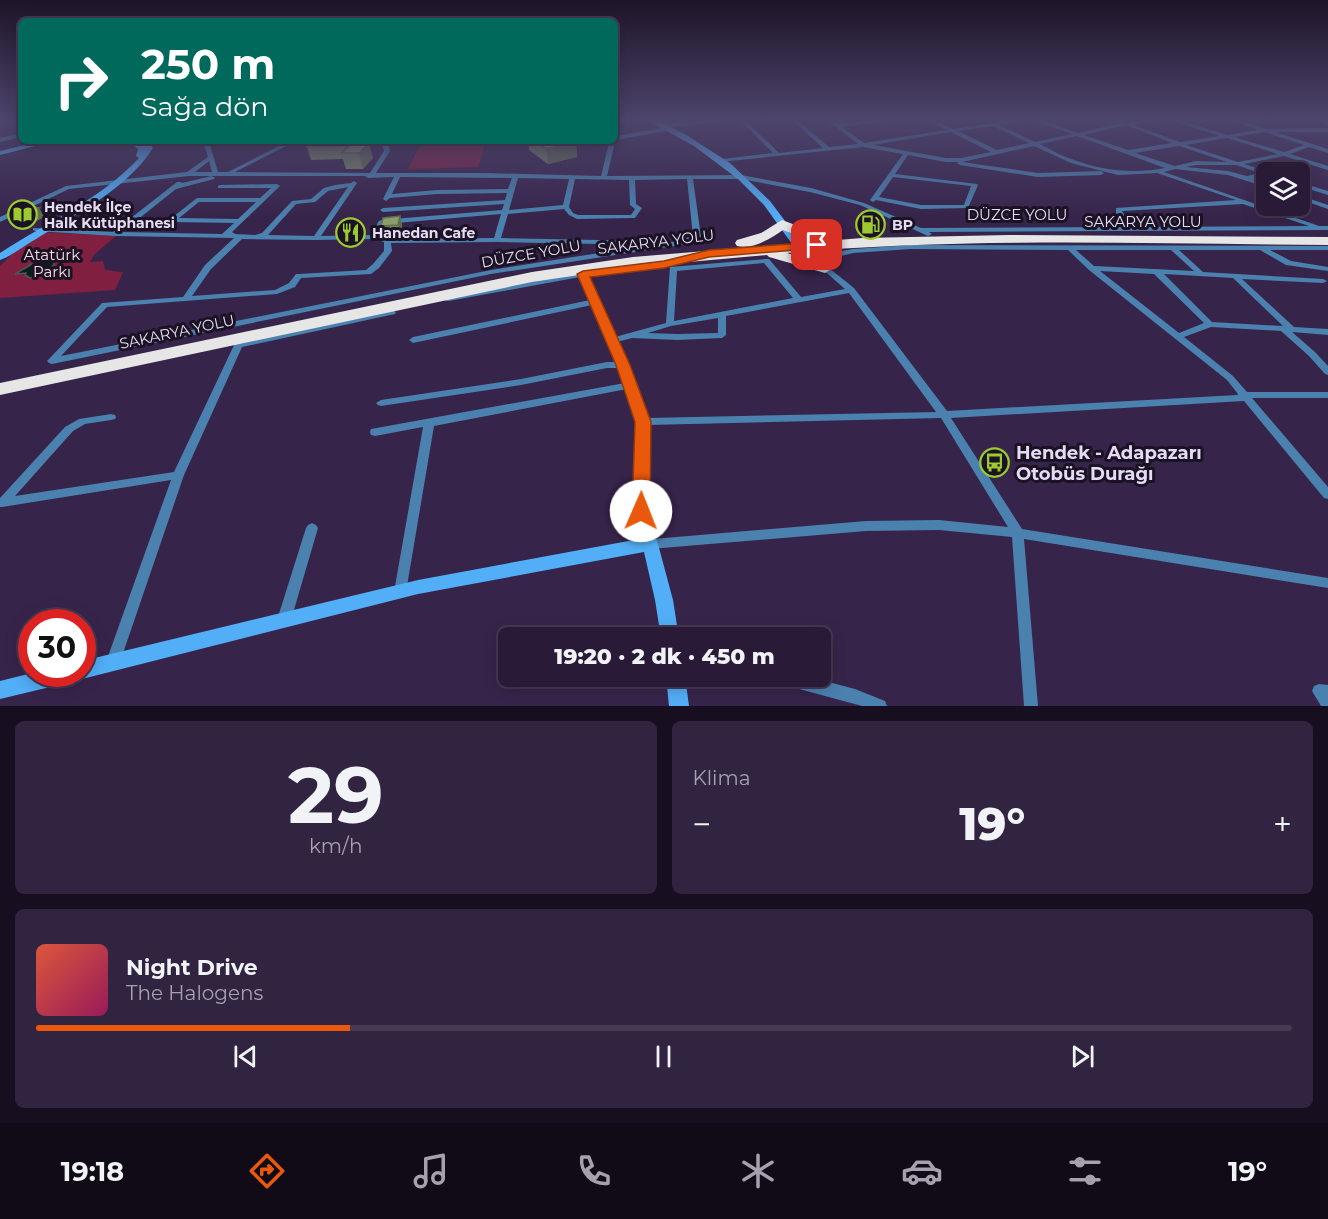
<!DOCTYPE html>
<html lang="tr">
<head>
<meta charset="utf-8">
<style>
	body { margin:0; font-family:Montserrat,sans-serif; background:#312440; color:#f1f3f6; height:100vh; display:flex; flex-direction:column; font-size:22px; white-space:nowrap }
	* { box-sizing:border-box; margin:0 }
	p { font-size:20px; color:#a5a1ae }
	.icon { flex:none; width:33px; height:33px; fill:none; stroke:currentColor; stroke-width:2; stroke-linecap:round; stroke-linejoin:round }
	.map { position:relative; height:706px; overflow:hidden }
	.details { display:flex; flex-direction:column; gap:15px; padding:15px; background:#170f1f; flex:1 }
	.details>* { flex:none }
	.banner { position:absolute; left:18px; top:18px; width:600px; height:126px; border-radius:9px; box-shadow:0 3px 15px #0003,0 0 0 2px #453953; background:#00695c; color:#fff; overflow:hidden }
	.fabs { position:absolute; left:1256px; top:162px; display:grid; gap:12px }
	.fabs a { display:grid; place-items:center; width:54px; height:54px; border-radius:9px; background:#291b38; box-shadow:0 3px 15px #0003,0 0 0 2px #453953; font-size:30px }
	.speed { position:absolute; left:18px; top:609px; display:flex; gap:12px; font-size:30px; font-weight:700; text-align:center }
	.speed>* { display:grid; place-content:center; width:78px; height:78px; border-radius:50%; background:#291b38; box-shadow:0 3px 15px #0003,0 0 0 2px #453953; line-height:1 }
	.speed .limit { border:9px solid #d22; background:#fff; color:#111 }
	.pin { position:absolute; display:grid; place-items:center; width:51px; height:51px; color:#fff; margin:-26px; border-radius:12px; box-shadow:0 3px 9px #0006 }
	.me { position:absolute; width:66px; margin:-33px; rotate:1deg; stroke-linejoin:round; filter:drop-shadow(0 0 4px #0008) }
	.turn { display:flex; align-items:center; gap:21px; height:126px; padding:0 24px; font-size:27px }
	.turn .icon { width:78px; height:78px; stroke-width:2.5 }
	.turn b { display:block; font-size:42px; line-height:51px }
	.big { font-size:45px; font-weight:800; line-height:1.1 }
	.details .card { flex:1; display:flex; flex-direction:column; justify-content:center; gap:9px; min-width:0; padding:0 21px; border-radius:9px; background:#312440 }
	.details .dial { align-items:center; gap:0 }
	.dial b { font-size:78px; line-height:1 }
	.song { display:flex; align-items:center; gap:18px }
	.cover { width:72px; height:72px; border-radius:9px; background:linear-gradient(135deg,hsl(10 70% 55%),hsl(330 70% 35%)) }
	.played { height:6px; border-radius:3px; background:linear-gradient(90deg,#ea580c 25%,#453953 25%) }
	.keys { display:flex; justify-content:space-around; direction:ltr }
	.heat { display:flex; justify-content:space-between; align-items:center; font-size:33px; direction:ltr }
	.details .tiles { flex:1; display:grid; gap:15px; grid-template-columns:1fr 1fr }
	.card:last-child { grid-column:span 2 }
	.trip { position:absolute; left:498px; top:627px; width:333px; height:60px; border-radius:9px; background:#291b38; box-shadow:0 3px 15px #0003,0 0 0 2px #453953; font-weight:800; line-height:60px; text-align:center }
	.menu { display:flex; height:96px; justify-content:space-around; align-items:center; background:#100b16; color:#a5a1ae }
	.menu .icon { width:42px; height:42px }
	.menu .selected { color:#ea580c }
	.menu b { font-size:27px; color:#f1f3f6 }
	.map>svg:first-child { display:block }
	.green { fill:#801f40 }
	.water { fill:#091f1c; stroke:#4b575d; stroke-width:1.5 }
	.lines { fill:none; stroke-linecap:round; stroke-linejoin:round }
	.street { fill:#4a81ae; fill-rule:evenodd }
	.secondary { fill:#52aef6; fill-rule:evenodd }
	.highway { fill:#e6e6e6; fill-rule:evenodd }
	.wall { fill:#78875d }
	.shaded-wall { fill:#616e4c }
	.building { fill:#8b9d6c; stroke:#616e4c; stroke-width:1.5 }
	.route { fill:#ea580c; stroke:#983908; stroke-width:1.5 }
	.labels { text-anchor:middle; stroke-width:6; stroke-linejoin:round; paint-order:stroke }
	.far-poi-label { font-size:14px; font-weight:bold; fill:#e6dbf5; stroke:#1b1224; text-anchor:start }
	.street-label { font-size:15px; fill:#e6dbf5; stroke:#1b1224 }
	.park-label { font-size:15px; fill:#f8dae0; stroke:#1b1224 }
	.near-poi-label { font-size:18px; font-weight:bold; fill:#e6dbf5; stroke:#1b1224; text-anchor:start }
</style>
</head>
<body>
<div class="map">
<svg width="1328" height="706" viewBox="0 0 1328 706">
	<rect width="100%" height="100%" fill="#37244b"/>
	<g class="green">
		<path d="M422 141H486L478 167 408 169Z"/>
		<path d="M43 232 116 236 95 254 90 262 103 261 105 270 123 272 115 290 0 298V266L19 247Z"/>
	</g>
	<path class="water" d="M53 260 54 264 52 267H54L49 272 30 278 25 275 26 273 15 274 37 261Z"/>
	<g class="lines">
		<g class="street">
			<path d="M715 119H728L725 121 664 128 661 126 664 124Z"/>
			<path d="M739 119H744L779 153 823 148 791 119H796L829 147 858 144 826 119H831L838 124 880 119H890L888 121 842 127 864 143 946 130 926 119H931L953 129 1018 119H1027L1025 121 999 125 1035 142 1072 134 1033 120V119H1039L1078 133 1121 123 1112 119H1118L1127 122 1157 119H1176L1227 135 1258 130 1229 120V119H1235L1266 129 1328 128V132H1275L1328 149V153L1309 147 1290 154 1328 166V170L1305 163 1268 172H1269H1266V175L1253 178 1266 183V187L1228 175 1175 169 1164 172 1319 226H1328V230L929 232 932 234 928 236 860 205 810 192 741 179H693L701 237 681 245 491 274 52 364 49 363 47 361 49 359 102 303 183 297 205 265 234 238 115 236 35 231 33 230V228L113 232 177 182H181L182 183 212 176 215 178 214 179 176 189 122 232 222 234 234 223 172 222 169 220 197 198H260L271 188H218V186L220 185 277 184 280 186 232 232 235 234 255 235 262 233 292 201 311 199 324 188 335 185 351 183 354 181 357 183 321 236 373 235 378 222 381 220 502 210 504 204 383 212 380 210 383 208 505 200 507 193 437 194 390 198 386 201 383 199 394 177 368 178 365 176H189L69 189 0 222V217L66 186 187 172 208 157 204 145 201 141H207L210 145 218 172H228L289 141H296L235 172 370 173 384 151 381 141H387L390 151 376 173H484L601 176 608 147 605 141H611L614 147 607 176 741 175 811 188 864 203 921 228 1125 227 1116 214V208L1236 200 1157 173 1118 175 1071 163 1034 146 962 162 1038 173 1101 171 1104 173 1101 175 1038 177 960 165 957 163 958 162H946L908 155 895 174 977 184 978 185 968 208 921 209 876 200 873 202 870 200 903 154 863 147 720 162 719 161 722 159 773 153ZM1170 119V120L1220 136 1180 142 1133 125ZM1126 125 1172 143 1128 150 1084 135ZM993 126 1029 143 997 150 958 131ZM951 132 991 152 961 158H946L873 145ZM1265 132 1304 145 1284 152 1234 137ZM1077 136 1165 168C1136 174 1103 171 1074 160 1062 156 1051 150 1040 144ZM1227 138 1278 154 1238 162 1186 145ZM1179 146 1227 162 1196 161 1175 166 1135 153ZM1284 156 1300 161 1261 169 1244 164ZM209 161 212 172H195ZM1196 165H1237L1259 173 1247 176 1228 171 1186 167ZM400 177 512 178 508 189 437 190 392 194ZM893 177 971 186 964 205H921L879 197ZM518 178 569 179 563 205 509 210ZM575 179 629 180 630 205 635 209 631 215H578L573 213 569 207ZM687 179 693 236 677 241 653 245 655 243 651 241 501 238 508 214 564 209 569 215 577 219 635 218 642 208 636 204 635 180ZM348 187 314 236 268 235 296 204 315 202 328 191ZM199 202H256L238 219 179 218ZM1243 204 1309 226 1132 227 1122 211ZM501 214 494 238 388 239 380 236 384 224ZM242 239 316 240 375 239 384 242V251L373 264 366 270 299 274H296L289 283 275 290 192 296 211 269ZM497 242 650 245 491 270 61 356 107 307 277 294 295 287 301 278 371 274 379 268 392 251 391 243Z"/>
			<path d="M1317 119H1323L1328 121V125Z"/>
			<path d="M670 127 672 128V130L615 140V136Z"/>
			<path d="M21 133V137L0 142V138Z"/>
			<path d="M1299 182 1328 191V195L1299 186Z"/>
			<path d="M1299 195 1328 205V209L1299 199Z"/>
			<path d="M911 245 1328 246V250H1270L1291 261 1328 267V271L1286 265 1260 250H1179L1203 272 1323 279 1327 281 1323 283 1242 279 1294 327 1328 329V335L1292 332 1315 352 1328 366V375L1325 374 1309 356 1281 331 1211 327 1184 337 1233 376 1247 392H1328V398H1252L1328 487V499L1324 498 1244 401 951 418 1022 529 1328 578V588L1024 539 1038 706H1024L1012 537 939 530 866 531 650 549 646 547 635 533 638 422 627 389 434 426 406 592 405 596 400 598 395 596 394 592 423 427 375 436 371 435 370 432 371 429 625 383 619 368H607L521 385 381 406 378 405 376 403 381 400 521 379 607 362H617L609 343 607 341V340L592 305 413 343 409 340 413 337 590 300 580 277 449 301H446L445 299 446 297 583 272 678 260V264H675L588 276 615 337 666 323 670 267 766 259H769L801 297 845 289 821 268 836 252 853 249ZM911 249 1068 250 1089 270 1227 380 1238 394 1237 395 947 411 854 288 829 268 841 256 853 253ZM1076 250H1171L1194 271 1094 266ZM764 263 793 298 674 321 677 271ZM1100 271 1154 274 1204 323 1179 333ZM1164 274 1233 278 1283 326 1212 322ZM849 293 936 412 647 418 628 365 617 342 632 338 677 340 722 338 726 335V316ZM718 318V333L677 334 648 333 671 326ZM941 418 1008 527 939 520 866 521 653 539 647 532 648 425Z"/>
			<path d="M392 310 396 312 395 314 242 347 184 475 120 662 118 667 113 669 108 667 106 662 171 480 2 507H0V498L65 427 79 419 111 414 115 415 116 417 115 419 111 420 85 424 73 431 15 496 174 472 235 343Z"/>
			<path d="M312 523 316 525 318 528 291 620 289 624 284 626 279 624 277 620 306 528 308 525Z"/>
			<path d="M770 676H806L855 689 885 701 887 706H862L777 683 772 681Z"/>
			<path d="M1319 684 1328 685V706H1321L1312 691 1314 686Z"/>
		</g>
		<g class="secondary">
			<path d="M645 119H653L683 133 730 163 770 201 803 245 829 266V270H821L792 244 764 205 738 179 694 146Z"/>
			<path d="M42 141H55L0 155V151Z"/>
			<path d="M128 141H137L142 145 139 141H147L153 148C127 189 76 214 36 239 25 245 12 256 0 260V253C46 223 101 199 139 158L136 156 138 149Z"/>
			<path d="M650 537 656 539 658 544 673 600 679 638H661L655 600 644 552 418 594 82 679 75 676 74 680 67 683 0 699V681L32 673 82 674V661L418 580Z"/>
			<path d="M666 676H685L689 706H669Z"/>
		</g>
		<g class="highway">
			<path d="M782 220 806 229 835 232 837 235C825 246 797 235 783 230 772 238 752 250 737 246L735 243 737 240 761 233Z"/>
			<path d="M1009 235 1328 237V245C1148 244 966 237 787 253L830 265 833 268 825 273 769 257 767 255 633 267 532 282 0 395V383L532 272 633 257 862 238Z"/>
		</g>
	</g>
	<g class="wall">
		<path d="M313 141H360L358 144 373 158 363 169H346L343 159 311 160 307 147Z"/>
		<path d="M528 141H574L576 142 577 157 548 164 529 150Z"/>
		<path d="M8 213 44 217 30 224 13 222Z"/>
		<path d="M400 216 402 225 400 233 383 235 381 226Z"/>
	</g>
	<g class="shaded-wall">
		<path d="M348 141H360L351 153H346L344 146Z"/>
		<path d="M576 142 577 157 548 164 546 149Z"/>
		<path d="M369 143 373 158 363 169 359 153Z"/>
		<path d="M39 208 44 217 30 224 25 215Z"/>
		<path d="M400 216 402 225 400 233 398 225Z"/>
	</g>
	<g class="building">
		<path d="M313 141H348L344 146 307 147Z"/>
		<path d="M536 141H574L576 142 546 149Z"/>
		<path d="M369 143 359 153H342L351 144Z"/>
		<path d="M22 206 39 208 25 215 8 213Z"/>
		<path d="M400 216 398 225 381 226 383 218Z"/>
	</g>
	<linearGradient id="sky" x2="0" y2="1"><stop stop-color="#1e1429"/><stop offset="0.55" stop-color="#4d456c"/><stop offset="1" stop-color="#4d456c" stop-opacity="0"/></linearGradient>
	<rect width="1328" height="217" fill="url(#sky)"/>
	<path class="route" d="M817 242 821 243V248L709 257 664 268 590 277 630 365 651 422 650 511 647 516 641 518 635 516 632 511 635 422 616 365 577 274 583 271 664 261 709 250Z"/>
	<defs>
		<symbol id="library-ring" viewBox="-11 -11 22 22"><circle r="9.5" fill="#1b1224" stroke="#9dca2f" stroke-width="1.5"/><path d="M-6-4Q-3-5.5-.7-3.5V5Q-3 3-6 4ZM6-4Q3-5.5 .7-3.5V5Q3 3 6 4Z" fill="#9dca2f"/></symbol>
		<symbol id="fuel-ring" viewBox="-11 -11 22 22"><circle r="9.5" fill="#1b1224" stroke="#9dca2f" stroke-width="1.5"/><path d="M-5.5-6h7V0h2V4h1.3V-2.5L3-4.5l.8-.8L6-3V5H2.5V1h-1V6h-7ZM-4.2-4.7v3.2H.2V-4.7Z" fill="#9dca2f"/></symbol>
		<symbol id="restaurant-ring" viewBox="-11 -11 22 22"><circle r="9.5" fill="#1b1224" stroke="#9dca2f" stroke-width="1.5"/><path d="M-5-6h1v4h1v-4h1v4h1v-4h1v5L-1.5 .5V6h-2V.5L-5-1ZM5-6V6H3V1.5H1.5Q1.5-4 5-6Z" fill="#9dca2f"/></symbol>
		<symbol id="bus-ring" viewBox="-11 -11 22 22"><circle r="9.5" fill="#1b1224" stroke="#9dca2f" stroke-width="1.5"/><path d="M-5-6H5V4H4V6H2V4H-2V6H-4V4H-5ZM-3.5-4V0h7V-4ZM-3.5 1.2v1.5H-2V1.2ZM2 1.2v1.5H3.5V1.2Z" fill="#9dca2f"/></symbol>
	</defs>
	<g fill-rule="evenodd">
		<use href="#library-ring" x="6" y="198" width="33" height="33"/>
		<use href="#fuel-ring" x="854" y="208" width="33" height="33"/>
		<use href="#restaurant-ring" x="334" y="216" width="33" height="33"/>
		<use href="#bus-ring" x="978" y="446" width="33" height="33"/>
	</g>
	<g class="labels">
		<g class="far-poi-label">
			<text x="44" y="212">Hendek İlçe<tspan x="44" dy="16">Halk Kütüphanesi</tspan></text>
			<text x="892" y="230">BP</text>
			<text x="372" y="238">Hanedan Cafe</text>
		</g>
		<g class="street-label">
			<text x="1017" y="220">DÜZCE YOLU</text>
			<text x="1143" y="227">SAKARYA YOLU</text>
			<text transform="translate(656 242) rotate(-7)" y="5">SAKARYA YOLU</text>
			<text transform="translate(531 254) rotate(-10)" y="5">DÜZCE YOLU</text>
			<text transform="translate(177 332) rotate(-12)" y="5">SAKARYA YOLU</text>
		</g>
		<g class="park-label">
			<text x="52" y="260">Atatürk<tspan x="52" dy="17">Parkı</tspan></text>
		</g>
		<g class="near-poi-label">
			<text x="1016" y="459">Hendek - Adapazarı<tspan x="1016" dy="21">Otobüs Durağı</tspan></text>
		</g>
	</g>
</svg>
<div class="fabs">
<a><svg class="icon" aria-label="layers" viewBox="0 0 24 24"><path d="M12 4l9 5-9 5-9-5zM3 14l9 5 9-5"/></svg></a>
</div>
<div class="speed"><div class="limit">30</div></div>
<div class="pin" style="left:817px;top:245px;background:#d93025"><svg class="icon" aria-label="arrive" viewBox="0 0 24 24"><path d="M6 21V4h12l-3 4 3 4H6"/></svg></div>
<svg class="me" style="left:641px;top:511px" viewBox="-20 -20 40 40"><circle r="19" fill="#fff"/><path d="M0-13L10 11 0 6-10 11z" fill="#ea580c"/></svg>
<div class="trip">19:20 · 2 dk · 450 m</div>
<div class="banner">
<div class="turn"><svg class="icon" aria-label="right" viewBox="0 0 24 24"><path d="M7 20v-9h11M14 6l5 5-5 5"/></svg><div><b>250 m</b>Sağa dön</div></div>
</div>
</div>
<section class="details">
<div class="tiles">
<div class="card dial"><b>29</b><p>km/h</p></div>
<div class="card"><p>Klima</p>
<div class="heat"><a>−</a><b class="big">19°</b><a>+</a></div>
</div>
<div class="card">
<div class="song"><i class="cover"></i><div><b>Night Drive</b><p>The Halogens</p></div></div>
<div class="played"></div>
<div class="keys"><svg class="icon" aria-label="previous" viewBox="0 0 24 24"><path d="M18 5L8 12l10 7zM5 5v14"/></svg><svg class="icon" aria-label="pause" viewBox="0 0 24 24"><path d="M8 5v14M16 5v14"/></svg><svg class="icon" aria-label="next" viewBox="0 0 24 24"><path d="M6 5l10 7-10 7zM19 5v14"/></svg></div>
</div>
</div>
</section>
<nav class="menu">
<b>19:18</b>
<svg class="icon selected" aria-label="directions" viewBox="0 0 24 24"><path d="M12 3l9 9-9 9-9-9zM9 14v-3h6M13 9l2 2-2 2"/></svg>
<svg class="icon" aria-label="music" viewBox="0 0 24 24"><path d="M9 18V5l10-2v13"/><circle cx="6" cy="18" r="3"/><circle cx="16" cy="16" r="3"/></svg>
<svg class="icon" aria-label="phone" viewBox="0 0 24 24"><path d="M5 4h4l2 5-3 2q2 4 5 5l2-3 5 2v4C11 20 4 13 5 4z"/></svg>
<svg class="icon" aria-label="climate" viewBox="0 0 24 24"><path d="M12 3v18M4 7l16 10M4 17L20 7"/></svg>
<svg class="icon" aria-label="car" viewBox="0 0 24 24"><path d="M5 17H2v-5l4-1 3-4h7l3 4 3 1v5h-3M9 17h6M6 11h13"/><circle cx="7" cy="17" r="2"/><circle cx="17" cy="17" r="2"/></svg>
<svg class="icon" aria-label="filters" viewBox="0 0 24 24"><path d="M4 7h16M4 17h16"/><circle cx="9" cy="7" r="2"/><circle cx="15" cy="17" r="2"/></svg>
<b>19°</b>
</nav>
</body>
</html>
